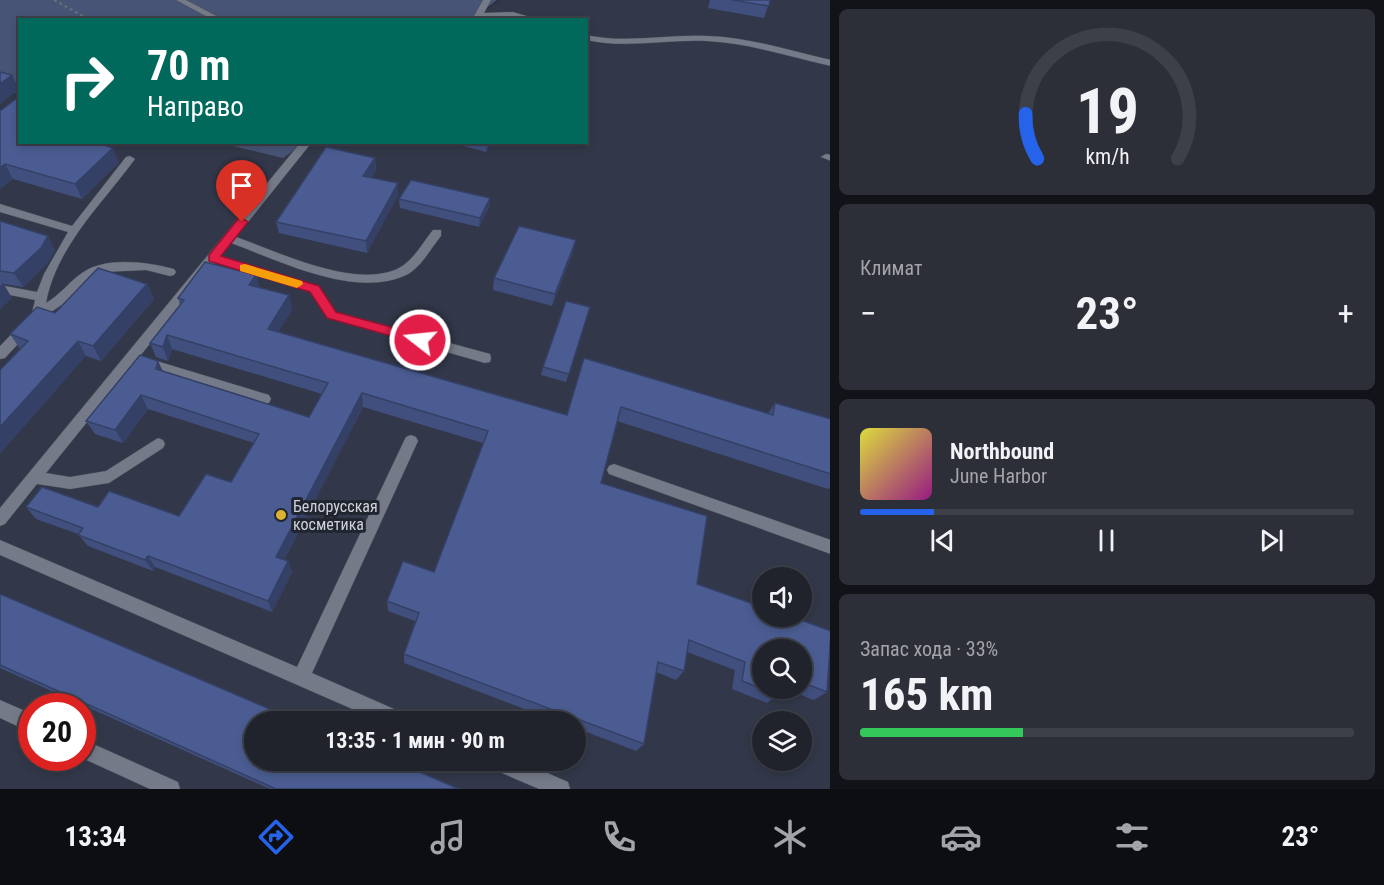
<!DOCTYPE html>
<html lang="ru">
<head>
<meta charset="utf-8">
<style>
	body { margin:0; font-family:"Roboto Condensed",sans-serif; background:#2d2f38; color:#f1f3f6; height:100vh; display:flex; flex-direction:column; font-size:22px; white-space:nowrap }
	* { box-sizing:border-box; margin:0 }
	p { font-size:20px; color:#a2a4a9 }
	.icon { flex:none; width:33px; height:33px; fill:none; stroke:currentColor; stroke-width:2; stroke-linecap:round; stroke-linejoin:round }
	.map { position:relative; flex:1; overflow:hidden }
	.side { display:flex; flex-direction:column; gap:9px; padding:9px; background:#121318; width:554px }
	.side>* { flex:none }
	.banner { position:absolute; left:18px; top:18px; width:570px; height:126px; border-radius:0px; box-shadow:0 3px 9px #0003,0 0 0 2px #3d4048; background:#00695c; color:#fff; overflow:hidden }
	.buttons { position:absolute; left:752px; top:567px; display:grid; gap:12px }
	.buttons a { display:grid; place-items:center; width:60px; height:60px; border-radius:50%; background:#20232c; box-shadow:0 3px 9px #0003,0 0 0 2px #3d4048; font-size:30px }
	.speed { position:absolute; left:18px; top:693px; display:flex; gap:12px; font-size:30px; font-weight:700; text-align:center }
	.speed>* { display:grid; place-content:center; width:78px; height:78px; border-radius:50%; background:#20232c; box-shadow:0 3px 9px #0003,0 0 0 2px #3d4048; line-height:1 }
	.speed .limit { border:9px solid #d22; background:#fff; color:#111 }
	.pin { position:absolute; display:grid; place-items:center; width:51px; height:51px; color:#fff; margin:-62px -26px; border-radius:50% 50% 50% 0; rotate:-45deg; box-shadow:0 0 6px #0007 }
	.pin .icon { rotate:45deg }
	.me { position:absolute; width:66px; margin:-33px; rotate:286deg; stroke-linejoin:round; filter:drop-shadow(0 0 4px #0008) }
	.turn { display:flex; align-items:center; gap:21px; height:126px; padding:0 30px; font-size:27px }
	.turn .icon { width:78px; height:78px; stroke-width:2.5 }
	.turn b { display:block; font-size:42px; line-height:51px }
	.big { font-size:45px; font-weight:700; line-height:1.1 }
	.side .card { flex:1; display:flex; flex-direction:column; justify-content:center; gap:9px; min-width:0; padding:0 21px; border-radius:9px; background:#2d2f38 }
	.side .dial { align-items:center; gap:0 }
	.dial svg { height:156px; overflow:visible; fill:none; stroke:#3d4048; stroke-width:7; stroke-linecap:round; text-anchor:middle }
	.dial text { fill:#f1f3f6; stroke:none }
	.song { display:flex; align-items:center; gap:18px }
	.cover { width:72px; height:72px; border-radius:9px; background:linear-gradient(135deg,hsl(60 70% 55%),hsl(310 70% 35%)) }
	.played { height:6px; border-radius:3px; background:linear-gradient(90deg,#2563eb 15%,#3d4048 15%) }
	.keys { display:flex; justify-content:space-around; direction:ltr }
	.heat { display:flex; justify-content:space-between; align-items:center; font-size:33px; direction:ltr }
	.charge { height:9px; border-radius:4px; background:linear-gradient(90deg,#34c759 33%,#3d4048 0) }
	.trip { position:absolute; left:244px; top:711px; width:342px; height:60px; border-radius:30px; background:#20232c; box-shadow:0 3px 9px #0003,0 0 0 2px #3d4048; font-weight:700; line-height:60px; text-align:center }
	.dock { display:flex; height:96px; justify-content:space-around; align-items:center; background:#0d0e12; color:#a2a4a9 }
	.dock .icon { width:42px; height:42px }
	.dock .active { color:#2563eb }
	.dock b { font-size:27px; color:#f1f3f6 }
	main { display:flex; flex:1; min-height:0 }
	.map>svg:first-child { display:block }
	.built { fill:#323849; fill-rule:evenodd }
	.green { fill:#485475 }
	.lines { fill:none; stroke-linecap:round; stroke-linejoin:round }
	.service-casing { stroke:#484c56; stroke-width:1 }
	.path { stroke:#6b6f7a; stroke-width:2; stroke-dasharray:3 3; stroke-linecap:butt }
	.service { fill:#757a88; fill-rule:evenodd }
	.wall { fill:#404f7d }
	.shaded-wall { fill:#344066 }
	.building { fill:#4a5c91; stroke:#344066; stroke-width:1.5 }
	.route { fill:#e11d48; stroke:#92132f; stroke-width:1.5 }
	.slow { fill:#f59e0b }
	.poi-dot { fill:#dcb233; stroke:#212530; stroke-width:2 }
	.labels { text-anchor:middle; stroke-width:6; stroke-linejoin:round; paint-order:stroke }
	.poi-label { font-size:16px; fill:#d0d3db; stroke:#212530; text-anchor:start }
</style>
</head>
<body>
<main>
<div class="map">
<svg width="831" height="789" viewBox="0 0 831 789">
	<rect width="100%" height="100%" fill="#2b2f3b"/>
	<path class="built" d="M500 0H830V789H0V89L19 94 20 142H220L276 156 296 142H586V20L473 19ZM762 578H801V616H762ZM762 650H801V688H762ZM32 706H82V758H32ZM255 722H576V760H255ZM762 722H801V760H762Z"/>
	<g class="green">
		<path d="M0 0H497L471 20H20L19 94 0 89Z"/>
		<path d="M220 143H304L283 158Z"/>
	</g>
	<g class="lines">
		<defs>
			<g id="service">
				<path d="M176 0H186L224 20H213Z"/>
				<path d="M483 0H491L484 13 513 12 540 20 496 16 470 20 474 16Z"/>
				<path d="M586 35C627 44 666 34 707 36 749 37 790 51 831 60V66C790 57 749 43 707 41 666 39 627 49 586 40Z"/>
				<path d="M301 142H312L236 237C279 252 356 290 399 268 414 260 423 242 433 230H441V236C431 248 422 266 408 274 357 300 280 261 231 243L220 256 318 286 336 312 490 354 491 358 490 362 485 363 328 318 310 292 215 263 140 356 269 395 271 399 269 403 264 404 138 364 137 360 46 473 70 477 106 471 158 438 163 440 165 444 163 448 109 483 70 489 37 484 5 524 0 526V508Z"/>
				<path d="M826 154 831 155V161L821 157Z"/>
				<path d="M130 156 135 159C102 204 56 247 46 303 60 295 69 282 82 273 105 256 149 262 174 269L176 272 174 275 170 276 146 270 104 272 91 278 69 300 42 318 5 358 0 359V346L32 313 35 300 0 293V285L37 292 44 274 68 232 0 212V204L72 226 126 157Z"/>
				<path d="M411 435 416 437 418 441 312 673 410 716 413 722H382L0 555V540L297 667 404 441 406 437Z"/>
				<path d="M614 464 831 540V554L609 474 607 470 609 466Z"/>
				<path d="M0 700 32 714V733L0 718Z"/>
				<path d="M82 739 178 782 180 789H150L82 758Z"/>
				<path d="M486 760H518L568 782 570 789H539L488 767Z"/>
			</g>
		</defs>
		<use href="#service" class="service-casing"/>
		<path class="path" d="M54 0 90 20"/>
		<use href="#service" class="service"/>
	</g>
	<g class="wall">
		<path d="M710 0H770L764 18 708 8Z"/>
		<path d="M0 111 20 142H114L109 147 119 162 82 199 13 179 0 189Z"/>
		<path d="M449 142H491L486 152Z"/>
		<path d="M375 158 376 170 371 178 398 195 367 253 279 233 276 222Z"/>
		<path d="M490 198 489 207 479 227 400 208 399 199Z"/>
		<path d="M0 221 55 250 48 262 23 287 3 284 12 298 0 309Z"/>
		<path d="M576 240 573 252 552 306 493 290 494 278Z"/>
		<path d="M205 262 256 275 259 287 289 295 292 310 278 332 567 415 584 358 768 414 775 403 831 419V487L828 489 617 421 601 483 707 516 697 584 762 607V616H790L831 631 827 692 814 700 783 688H801V650H762V688H779L778 695 767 703 732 689 735 670 687 652 684 671 676 680 656 672 644 744 636 751 576 728V722H558L404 663V654L415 621 388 611 387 601 403 561 434 572 483 443 363 407 284 560 288 561 292 572 272 612 155 567 153 571 88 546 78 534 36 519 26 507 42 487 98 507 109 491 179 516 206 474 231 482 254 443 148 409 123 443 95 434 86 421 140 355 158 361 163 371 309 417 322 394 172 349 168 361 156 357 150 343 180 305 178 298Z"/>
		<path d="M147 284 154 299 101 361 86 356 20 349 10 334 55 313Z"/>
		<path d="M590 307 566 382 541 375 543 367Z"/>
		<path d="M0 594 459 789H270L0 668Z"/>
	</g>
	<g class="shaded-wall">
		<path d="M12 75 19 89 0 104V84Z"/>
		<path d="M92 142H114L98 157Z"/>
		<path d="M487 142H491L486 152Z"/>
		<path d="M113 148 119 162 82 199 75 184Z"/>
		<path d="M375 158 376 170 364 188 363 176Z"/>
		<path d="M5 164 13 179 0 189V168Z"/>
		<path d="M398 183V195L367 253 366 241Z"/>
		<path d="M490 198 489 207 479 227 480 218Z"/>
		<path d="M48 236 55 250 48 262 23 287 14 273Z"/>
		<path d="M576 240 573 252 552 306 555 294Z"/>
		<path d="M256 275 260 289 249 285Z"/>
		<path d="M3 283 12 298 0 309V286Z"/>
		<path d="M147 284 154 299 101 361 93 346Z"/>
		<path d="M289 295 292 310 271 343 268 329Z"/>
		<path d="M167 335 172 349 168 361 163 347Z"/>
		<path d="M78 341 86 356 0 454V427Z"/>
		<path d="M158 361 164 375 156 369Z"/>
		<path d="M362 393 363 407 280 568 276 557Z"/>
		<path d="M141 395 148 409 123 443 115 430Z"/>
		<path d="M148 556 155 567 153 571 145 560Z"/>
		<path d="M288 561 292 572 272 612 268 601Z"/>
	</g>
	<g class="building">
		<path d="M732 0H770L769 6Z"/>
		<path d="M0 72 12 75 0 84Z"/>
		<path d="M20 96V142H94L113 148 75 184 5 164 0 168V111Z"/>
		<path d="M326 147 375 158 363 176 398 183 366 241 276 222Z"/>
		<path d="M411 180 490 198 480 218 399 199Z"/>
		<path d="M0 221 48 236 41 248 14 273 0 271Z"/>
		<path d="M519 226 576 240 555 294 494 278Z"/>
		<path d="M205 262 256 275 249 285 289 295 268 329 567 415 584 358 773 415 775 403 831 419V474L621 407 601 483 707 516 697 584 762 607V616H790L831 631 827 692 801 682V650H762V688H779L778 695 742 681 745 662 689 640 684 671 658 662 644 744 404 654 419 613 387 601 403 561 434 572 488 431 362 393 276 557 288 561 268 601 148 556 145 560 78 535 83 528 26 507 42 487 98 507 109 491 179 516 206 474 231 482 259 434 141 395 115 430 86 421 140 355 158 361 156 369 309 417 328 383 167 335 163 347 150 343 184 300 178 298Z"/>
		<path d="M98 268 147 284 93 346 78 341 0 427V370L28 341 10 334 37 307 55 313Z"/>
		<path d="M566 301 590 307 569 374 543 367Z"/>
		<path d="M0 594 300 722H255V760H392L459 789H276L0 665Z"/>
	</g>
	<path class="route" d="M242 218 248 222 221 256 319 286 336 312 424 336V343L420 344 327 318 310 292 209 261V255L238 219Z"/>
	<path class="slow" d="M245 264 302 281 303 284 297 288 240 271V265Z"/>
	<circle class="poi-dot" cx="281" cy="515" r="6"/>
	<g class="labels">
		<g class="poi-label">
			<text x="293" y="512">Белорусская<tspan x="293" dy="18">косметика</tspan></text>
		</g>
	</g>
</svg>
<div class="buttons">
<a><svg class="icon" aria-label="sound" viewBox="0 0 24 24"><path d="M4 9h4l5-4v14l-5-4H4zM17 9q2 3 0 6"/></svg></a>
<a><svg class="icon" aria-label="search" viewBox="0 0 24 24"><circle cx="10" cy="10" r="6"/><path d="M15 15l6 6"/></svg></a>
<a><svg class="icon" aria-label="layers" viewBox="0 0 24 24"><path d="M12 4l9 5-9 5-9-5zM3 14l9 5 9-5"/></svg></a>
</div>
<div class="speed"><div class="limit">20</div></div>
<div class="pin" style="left:242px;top:222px;background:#d93025"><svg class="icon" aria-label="arrive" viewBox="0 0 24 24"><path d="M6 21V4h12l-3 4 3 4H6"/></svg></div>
<svg class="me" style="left:420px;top:340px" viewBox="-20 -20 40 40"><circle r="17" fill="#e11d48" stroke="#fff" stroke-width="3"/><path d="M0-11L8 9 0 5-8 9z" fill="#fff"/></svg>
<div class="trip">13:35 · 1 мин · 90 m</div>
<div class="banner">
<div class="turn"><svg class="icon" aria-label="right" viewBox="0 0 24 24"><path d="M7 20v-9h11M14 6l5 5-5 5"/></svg><div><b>70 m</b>Направо</div></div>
</div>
</div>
<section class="side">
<div class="card dial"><svg viewBox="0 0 100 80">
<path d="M14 69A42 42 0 1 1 86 69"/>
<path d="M14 69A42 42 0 0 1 8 46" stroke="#2563eb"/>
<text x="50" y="56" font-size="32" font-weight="700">19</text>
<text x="50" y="72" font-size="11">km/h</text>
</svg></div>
<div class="card"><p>Климат</p>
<div class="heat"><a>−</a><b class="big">23°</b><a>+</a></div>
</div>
<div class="card">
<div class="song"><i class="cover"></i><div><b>Northbound</b><p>June Harbor</p></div></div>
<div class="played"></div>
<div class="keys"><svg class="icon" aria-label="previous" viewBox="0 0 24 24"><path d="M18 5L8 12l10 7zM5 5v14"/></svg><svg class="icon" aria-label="pause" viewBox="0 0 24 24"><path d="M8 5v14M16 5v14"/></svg><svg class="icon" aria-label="next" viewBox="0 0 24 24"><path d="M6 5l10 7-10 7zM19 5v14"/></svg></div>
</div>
<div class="card"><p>Запас хода · 33%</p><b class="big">165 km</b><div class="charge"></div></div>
</section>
</main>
<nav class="dock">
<b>13:34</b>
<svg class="icon active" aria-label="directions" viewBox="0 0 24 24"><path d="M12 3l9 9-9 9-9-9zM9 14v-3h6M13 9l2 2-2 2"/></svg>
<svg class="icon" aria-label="music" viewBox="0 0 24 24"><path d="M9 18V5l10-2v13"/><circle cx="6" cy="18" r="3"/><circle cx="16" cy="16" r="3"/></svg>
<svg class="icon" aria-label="phone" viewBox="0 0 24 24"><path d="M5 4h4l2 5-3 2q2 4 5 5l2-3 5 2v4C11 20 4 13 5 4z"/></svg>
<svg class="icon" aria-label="climate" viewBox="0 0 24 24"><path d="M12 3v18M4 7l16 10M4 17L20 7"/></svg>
<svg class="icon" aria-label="car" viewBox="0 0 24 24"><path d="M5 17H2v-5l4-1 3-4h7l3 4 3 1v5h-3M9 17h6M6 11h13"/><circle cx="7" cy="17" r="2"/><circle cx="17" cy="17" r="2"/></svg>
<svg class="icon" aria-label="filters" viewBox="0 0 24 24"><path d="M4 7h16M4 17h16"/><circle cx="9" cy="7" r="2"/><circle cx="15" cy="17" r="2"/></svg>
<b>23°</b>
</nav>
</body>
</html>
